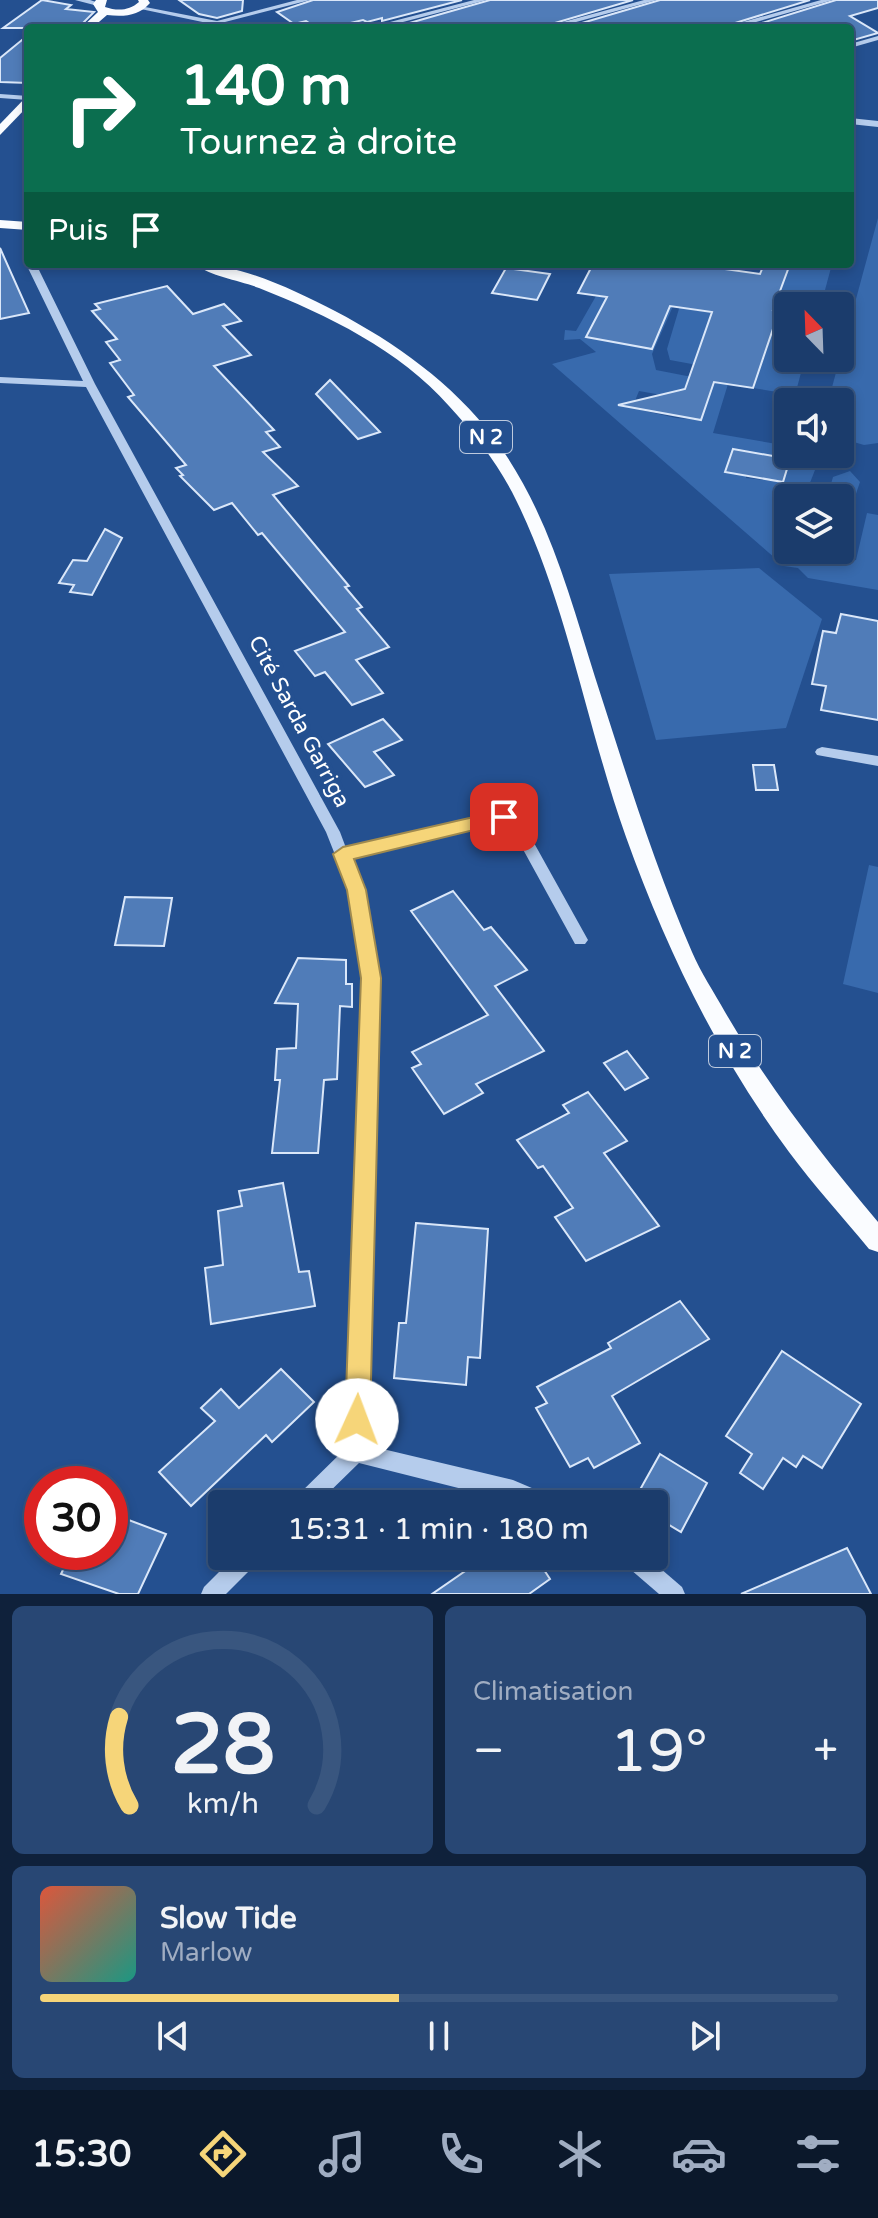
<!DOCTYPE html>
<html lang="fr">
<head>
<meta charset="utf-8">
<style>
	body { margin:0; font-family:"Varela Round",sans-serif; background:#284774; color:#f1f3f6; height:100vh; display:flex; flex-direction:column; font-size:30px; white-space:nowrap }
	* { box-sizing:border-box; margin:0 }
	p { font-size:26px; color:#a0adc2 }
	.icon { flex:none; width:44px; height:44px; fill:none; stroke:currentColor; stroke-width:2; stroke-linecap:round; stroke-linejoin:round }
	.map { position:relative; height:1594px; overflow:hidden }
	.details { display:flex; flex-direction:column; gap:12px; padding:12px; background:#0f213b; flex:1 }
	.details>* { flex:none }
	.hud { position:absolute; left:24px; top:24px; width:830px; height:244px; border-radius:8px; box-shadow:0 4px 12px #0003,0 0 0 2px #39567f; background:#0b6e4f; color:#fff; overflow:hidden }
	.needle { width:52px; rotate:337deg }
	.buttons { position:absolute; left:774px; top:292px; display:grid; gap:16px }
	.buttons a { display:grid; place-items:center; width:80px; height:80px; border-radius:8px; background:#1b3c6c; box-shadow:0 4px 12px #0003,0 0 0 2px #39567f; font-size:40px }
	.speed { position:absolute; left:24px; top:1466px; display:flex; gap:16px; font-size:40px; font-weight:700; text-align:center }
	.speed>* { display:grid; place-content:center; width:104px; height:104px; border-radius:50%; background:#1b3c6c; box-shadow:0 4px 12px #0003,0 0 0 2px #39567f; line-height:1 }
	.speed .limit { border:12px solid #d22; background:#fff; color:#111 }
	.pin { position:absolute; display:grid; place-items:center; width:68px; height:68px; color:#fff; margin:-34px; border-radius:16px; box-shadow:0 4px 12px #0006 }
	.me { position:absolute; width:88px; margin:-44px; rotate:2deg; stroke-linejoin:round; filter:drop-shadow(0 0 6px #0008) }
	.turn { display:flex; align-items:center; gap:28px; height:168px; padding:0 24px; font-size:36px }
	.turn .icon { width:104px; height:104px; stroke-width:2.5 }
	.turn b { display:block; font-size:56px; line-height:68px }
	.then { display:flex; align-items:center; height:76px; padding:0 24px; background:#0003; gap:16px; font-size:30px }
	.big { font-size:60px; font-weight:600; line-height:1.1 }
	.details .card { flex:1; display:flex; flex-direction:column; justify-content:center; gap:12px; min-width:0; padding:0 28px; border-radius:12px; background:#284774 }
	.details .dial { align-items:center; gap:0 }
	.dial svg { height:208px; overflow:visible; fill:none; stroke:#39567f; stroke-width:7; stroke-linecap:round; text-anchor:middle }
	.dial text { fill:#f1f3f6; stroke:none }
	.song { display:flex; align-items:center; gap:24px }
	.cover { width:96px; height:96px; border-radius:12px; background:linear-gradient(135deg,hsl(10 70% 55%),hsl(170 70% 35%)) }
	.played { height:8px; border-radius:4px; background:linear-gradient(90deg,#f6d579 45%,#39567f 45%) }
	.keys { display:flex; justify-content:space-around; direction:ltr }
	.heat { display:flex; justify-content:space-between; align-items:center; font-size:44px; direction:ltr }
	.details .tiles { flex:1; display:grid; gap:12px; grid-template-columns:1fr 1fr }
	.card:last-child { grid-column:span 2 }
	.trip { position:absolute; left:208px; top:1490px; width:460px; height:80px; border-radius:8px; background:#1b3c6c; box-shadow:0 4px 12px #0003,0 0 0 2px #39567f; font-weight:600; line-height:80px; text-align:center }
	.dock { display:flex; height:128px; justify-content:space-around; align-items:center; background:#0b182b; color:#a0adc2 }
	.dock .icon { width:56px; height:56px }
	.dock .current { color:#f6d579 }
	.dock b { font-size:36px; color:#f1f3f6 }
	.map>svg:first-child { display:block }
	.green { fill:#386aad; fill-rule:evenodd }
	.building { fill:#507cb8; stroke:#dae7f9; stroke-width:2 }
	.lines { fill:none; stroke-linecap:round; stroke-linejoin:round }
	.minor { fill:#b5ccec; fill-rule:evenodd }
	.major { fill:#fafcff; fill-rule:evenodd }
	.route { fill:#f6d579; stroke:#a08a4f; stroke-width:2 }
	.labels { text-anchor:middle; stroke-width:8; stroke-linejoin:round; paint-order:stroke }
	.shield { fill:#245090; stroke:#bdcade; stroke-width:2 }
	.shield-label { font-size:20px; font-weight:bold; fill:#fff }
	.street-label { font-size:22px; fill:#fff; stroke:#245090 }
</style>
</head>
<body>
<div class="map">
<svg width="878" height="1594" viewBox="0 0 878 1594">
	<rect width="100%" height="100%" fill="#245090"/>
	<g class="green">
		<path d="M878 218V443L864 445 840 438V402H828Z"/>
		<path d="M790 264H832L822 301 779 294Z"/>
		<path d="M697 294 788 307V358H805L795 395 753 388 757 376 670 360 667 349 681 302ZM695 299 779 311 780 312 777 321 692 310ZM704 336 767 346 768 347 763 361 699 352Z"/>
		<path d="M596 296 629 301 677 297 652 354 656 370 728 384 713 433 788 446V454H827L833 458 832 461 815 470 804 498H788V550L814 563 856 560 867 513 878 515V590L808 578 798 568 784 566 552 364 596 352 580 339 564 340 565 330 576 331ZM639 391 707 403 701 420 676 418 632 408ZM733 449 774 461 776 456 789 458 783 482 746 478V475L726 472Z"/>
		<path d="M850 471 860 482 840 541V498H827L833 477Z"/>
		<path d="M759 568 822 619 786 728 656 740 609 574Z"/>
		<path d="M869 865 878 867V993L843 984Z"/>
	</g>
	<g class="building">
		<path d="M42 0 71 5 66 9 94 12 78 28H3Z"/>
		<path d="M179 0H243L242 11 217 18 199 14Z"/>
		<path d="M313 0H462L382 21V18L367 22 363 20 329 28H317L306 21 294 24 277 12Z"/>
		<path d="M490 0H633L538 28H392Z"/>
		<path d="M660 0H810L719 28H565Z"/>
		<path d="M836 0H878V8L850 16 878 33 850 41V28H746Z"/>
		<path d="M28 35V83L0 82V58Z"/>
		<path d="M0 248 29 313 0 319Z"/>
		<path d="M593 264H689L760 274 764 264H790L773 310 779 311 753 388 714 382 701 420 618 405 685 389 712 312 670 306 652 349 586 337 607 297 578 293Z"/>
		<path d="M506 268 550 274 537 300 492 293Z"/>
		<path d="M167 286 193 314 224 304 241 321 223 326 251 355 214 366 274 430 266 432 280 447 263 452 298 486 273 495 349 586 345 587 362 607 357 609 389 647 356 660 383 693 352 705 325 672 315 676 295 651 345 632 262 533 258 535 232 503 214 510 180 476 183 475 176 468 186 465 128 397 134 395 110 363 120 360 106 342 117 339 92 311 100 309 95 304Z"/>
		<path d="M330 380 380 432 358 439 316 394Z"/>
		<path d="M733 449 790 459 783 482 725 472Z"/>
		<path d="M105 529 122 538 92 595 70 592 74 585 59 583 73 560 87 561Z"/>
		<path d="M841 614 878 621V720L821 710 826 686 812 684 823 631 836 633Z"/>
		<path d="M383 719 402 740 374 752 394 775 365 787 328 744Z"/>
		<path d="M753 765H774L778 790H756Z"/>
		<path d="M453 891 484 930 491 927 527 970 495 986 544 1051 476 1084 483 1093 444 1114 412 1068 421 1064 412 1052 488 1015 411 911Z"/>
		<path d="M125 897 172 898 164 946 115 945Z"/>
		<path d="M298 958 346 960V984H352V1007L340 1006 337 1079 324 1080 318 1153H272L280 1080H275L277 1049 296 1048 298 1004 275 1003Z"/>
		<path d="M627 1051 648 1078 625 1090 604 1063Z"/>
		<path d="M588 1092 627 1141 604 1153 659 1226 586 1261 555 1217 573 1208 543 1166 538 1168 517 1140 569 1113 563 1105Z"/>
		<path d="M283 1183 299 1272 309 1271 315 1306 211 1324 205 1268 223 1265 218 1211 242 1206 239 1191Z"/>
		<path d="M416 1223 488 1229 480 1358 468 1357 466 1385 394 1378 399 1323H406Z"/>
		<path d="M680 1301 709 1339 612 1396 640 1443 594 1468 588 1458 570 1467 536 1408 547 1403 537 1387 611 1348 608 1343Z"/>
		<path d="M782 1351 861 1404 822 1468 803 1456 796 1467 783 1458 763 1489 740 1473 752 1454 726 1436Z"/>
		<path d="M281 1369 314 1402 272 1442 266 1435 191 1506 159 1472 215 1421 201 1408 221 1389 239 1408Z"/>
		<path d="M660 1454 707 1483 681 1532 654 1516V1504H632Z"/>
		<path d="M110 1513 166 1534 138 1594H119L61 1574 72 1552H110Z"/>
		<path d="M847 1548 871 1594H741Z"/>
		<path d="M487 1556H535L550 1579 529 1594H432Z"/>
	</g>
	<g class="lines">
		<g class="minor">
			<path d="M75 0H90L102 4 98 6Z"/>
			<path d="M297 0H310L225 22 247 28H231L136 8 140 6 217 21Z"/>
			<path d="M474 0H487L380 28H367Z"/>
			<path d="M644 0H657L554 28H541Z"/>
			<path d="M821 0H833L735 28H722Z"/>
			<path d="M878 36V40L850 48V44Z"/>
			<path d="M0 94 28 96V100L0 98Z"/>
			<path d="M850 118 878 121V127L850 124Z"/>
			<path d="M33 265 38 268 95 384 340 832 346 848 504 812 524 825 588 940 585 944H575L514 833 502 823 350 858 363 890 379 978 366 1445 513 1480 553 1497 556 1504H522L359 1463 317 1504H293L296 1497 346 1448 363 978 349 890 326 832 86 387 0 383V377L83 381 28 268Z"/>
			<path d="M822 747 878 756V766L817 755 815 752 817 749Z"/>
			<path d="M235 1556H260L257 1563 226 1594H201L204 1587Z"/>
			<path d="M620 1556H646L682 1587 685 1594H659L623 1563Z"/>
		</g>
		<g class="major">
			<path d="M96 0H107L105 7C117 11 129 11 139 2L138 0H148L150 3C139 16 124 17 107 15L92 28H81L98 12 93 4Z"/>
			<path d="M28 95V106L0 135V124Z"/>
			<path d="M0 220 28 222V230L0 228Z"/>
			<path d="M195 264C241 264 294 290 335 311 396 343 452 383 494 438 547 509 569 594 595 677 625 770 653 862 692 952 701 973 714 992 725 1012 771 1090 820 1153 878 1222V1252L869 1249C843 1217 814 1186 789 1152 718 1056 666 949 626 837 586 725 566 597 512 492 495 460 473 432 449 406 400 350 327 315 259 288 239 280 211 277 195 264Z"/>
		</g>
	</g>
	<path class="route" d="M504 810 511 812 514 817 511 821 354 859 366 890 381 978 370 1420 366 1429 357 1432 349 1429 345 1420 361 978 347 890 333 854 343 847Z"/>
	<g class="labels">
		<g class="shield">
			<rect x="460" y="421" width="52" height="32" rx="6"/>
			<rect x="709" y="1035" width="52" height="32" rx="6"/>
		</g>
		<g class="shield-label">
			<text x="486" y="444">N 2</text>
			<text x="735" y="1058">N 2</text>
		</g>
		<g class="street-label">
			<text transform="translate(300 721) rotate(62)" y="8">Cité Sarda Garriga</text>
		</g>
	</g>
</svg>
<div class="buttons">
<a><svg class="needle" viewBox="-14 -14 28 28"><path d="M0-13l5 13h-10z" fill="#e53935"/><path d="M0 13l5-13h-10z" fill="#a0adc2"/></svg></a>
<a><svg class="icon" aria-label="sound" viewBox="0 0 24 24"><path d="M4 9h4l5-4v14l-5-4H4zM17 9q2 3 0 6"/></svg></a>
<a><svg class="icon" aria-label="layers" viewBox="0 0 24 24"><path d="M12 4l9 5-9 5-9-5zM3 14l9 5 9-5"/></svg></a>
</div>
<div class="speed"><div class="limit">30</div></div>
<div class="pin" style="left:504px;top:817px;background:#d93025"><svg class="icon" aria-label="arrive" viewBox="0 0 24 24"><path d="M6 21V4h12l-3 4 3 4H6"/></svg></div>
<svg class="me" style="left:357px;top:1420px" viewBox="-20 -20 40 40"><circle r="19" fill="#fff"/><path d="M0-13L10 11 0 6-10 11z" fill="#f6d579"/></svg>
<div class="trip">15:31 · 1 min · 180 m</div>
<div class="hud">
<div class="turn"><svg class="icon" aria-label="right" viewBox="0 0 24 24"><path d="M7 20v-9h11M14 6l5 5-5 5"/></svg><div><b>140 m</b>Tournez à droite</div></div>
<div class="then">Puis<svg class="icon" aria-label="arrive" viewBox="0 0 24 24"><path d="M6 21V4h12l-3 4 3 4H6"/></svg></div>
</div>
</div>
<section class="details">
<div class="tiles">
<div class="card dial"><svg viewBox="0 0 100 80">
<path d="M14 69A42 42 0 1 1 86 69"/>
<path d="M14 69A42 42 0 0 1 10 35" stroke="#f6d579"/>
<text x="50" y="56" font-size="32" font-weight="700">28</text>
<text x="50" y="72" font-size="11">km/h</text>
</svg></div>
<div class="card"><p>Climatisation</p>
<div class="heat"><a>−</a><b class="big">19°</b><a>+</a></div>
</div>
<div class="card">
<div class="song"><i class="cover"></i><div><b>Slow Tide</b><p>Marlow</p></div></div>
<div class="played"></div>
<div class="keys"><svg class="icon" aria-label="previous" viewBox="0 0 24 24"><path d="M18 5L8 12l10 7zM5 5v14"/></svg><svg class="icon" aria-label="pause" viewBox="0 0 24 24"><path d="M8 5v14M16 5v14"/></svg><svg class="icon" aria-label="next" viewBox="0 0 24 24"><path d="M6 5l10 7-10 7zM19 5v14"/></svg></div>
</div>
</div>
</section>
<nav class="dock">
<b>15:30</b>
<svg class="icon current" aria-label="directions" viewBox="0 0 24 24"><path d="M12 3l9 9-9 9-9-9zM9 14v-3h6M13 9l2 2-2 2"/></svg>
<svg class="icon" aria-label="music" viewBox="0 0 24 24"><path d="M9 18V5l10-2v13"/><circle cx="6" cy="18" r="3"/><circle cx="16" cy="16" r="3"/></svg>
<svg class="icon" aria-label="phone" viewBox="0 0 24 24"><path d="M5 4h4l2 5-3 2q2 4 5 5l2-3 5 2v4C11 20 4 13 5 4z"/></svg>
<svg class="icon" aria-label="climate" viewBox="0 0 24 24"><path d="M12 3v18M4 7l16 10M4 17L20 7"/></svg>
<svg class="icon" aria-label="car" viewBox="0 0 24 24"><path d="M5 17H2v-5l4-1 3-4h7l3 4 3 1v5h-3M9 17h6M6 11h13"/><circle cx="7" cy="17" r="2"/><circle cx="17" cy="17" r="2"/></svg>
<svg class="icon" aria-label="filters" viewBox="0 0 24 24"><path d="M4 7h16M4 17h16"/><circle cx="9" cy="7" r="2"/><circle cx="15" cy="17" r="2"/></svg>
</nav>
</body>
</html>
